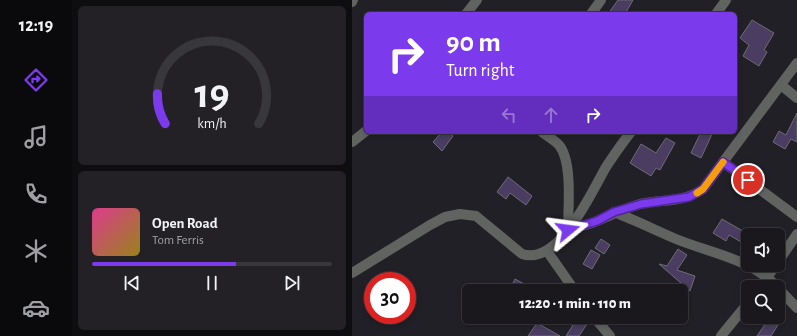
<!DOCTYPE html>
<html lang="en">
<head>
<meta charset="utf-8">
<style>
	body { margin:0; font-family:"Alegreya Sans",sans-serif; background:#232126; color:#f1f3f6; height:100vh; display:flex; flex-direction:column; font-size:15px; white-space:nowrap }
	* { box-sizing:border-box; margin:0 }
	p { font-size:13px; color:#9fa0a4 }
	.icon { flex:none; width:22px; height:22px; fill:none; stroke:currentColor; stroke-width:2; stroke-linecap:round; stroke-linejoin:round }
	.map { position:relative; flex:1; overflow:hidden }
	.panel { display:flex; flex-direction:column; gap:6px; padding:6px; background:#0e0d10; width:280px }
	.panel>* { flex:none }
	.hud { position:absolute; left:12px; top:12px; width:373px; height:122px; border-radius:6px; box-shadow:0 2px 6px #0003,0 0 0 1px #38373b; background:#7c3aed; color:#fff; overflow:hidden }
	.buttons { position:absolute; left:389px; top:228px; display:grid; gap:8px }
	.buttons a { display:grid; place-items:center; width:44px; height:44px; border-radius:6px; background:#1a181d; box-shadow:0 2px 6px #0003,0 0 0 1px #38373b; font-size:20px }
	.speed { position:absolute; left:12px; top:272px; display:flex; gap:8px; font-size:20px; font-weight:700; text-align:center }
	.speed>* { display:grid; place-content:center; width:52px; height:52px; border-radius:50%; background:#1a181d; box-shadow:0 2px 6px #0003,0 0 0 1px #38373b; line-height:1 }
	.speed .limit { border:6px solid #d22; background:#fff; color:#111 }
	.pin { position:absolute; display:grid; place-items:center; width:34px; height:34px; color:#fff; margin:-17px; border:2px solid #fff; border-radius:50%; box-shadow:0 1px 4px #0007 }
	.me { position:absolute; width:44px; margin:-22px; rotate:74deg; stroke-linejoin:round; filter:drop-shadow(0 0 3px #0008) }
	.turn { display:flex; align-items:center; gap:14px; height:84px; padding:0 16px; font-size:18px }
	.turn .icon { width:52px; height:52px; stroke-width:2.5 }
	.turn b { display:block; font-size:28px; line-height:34px }
	.lanes { display:flex; align-items:center; height:38px; padding:0 16px; background:#0003; justify-content:center; gap:20px; direction:ltr }
	.lanes .off { opacity:.35 }
	.panel .card { flex:1; display:flex; flex-direction:column; justify-content:center; gap:6px; min-width:0; padding:0 14px; border-radius:6px; background:#232126 }
	.panel .dial { align-items:center; gap:0 }
	.dial svg { height:104px; overflow:visible; fill:none; stroke:#38373b; stroke-width:7; stroke-linecap:round; text-anchor:middle }
	.dial text { fill:#f1f3f6; stroke:none }
	.song { display:flex; align-items:center; gap:12px }
	.cover { width:48px; height:48px; border-radius:6px; background:linear-gradient(135deg,hsl(330 70% 55%),hsl(50 70% 35%)) }
	.played { height:4px; border-radius:2px; background:linear-gradient(90deg,#7c3aed 60%,#38373b 60%) }
	.keys { display:flex; justify-content:space-around; direction:ltr }
	.trip { position:absolute; left:110px; top:284px; width:226px; height:40px; border-radius:6px; background:#1a181d; box-shadow:0 2px 6px #0003,0 0 0 1px #38373b; font-weight:800; line-height:40px; text-align:center }
	main { display:flex; flex:1; min-height:0 }
	.tab-bar { display:flex; flex-direction:column; width:72px; justify-content:space-around; align-items:center; background:#0a0a0c; color:#9fa0a4 }
	.tab-bar .icon { width:28px; height:28px }
	.tab-bar .on { color:#7c3aed }
	.tab-bar b { font-size:18px; color:#f1f3f6 }
	.map>svg:first-child { display:block }
	.building { fill:#4a3d61; stroke:#6e6b74 }
	.lines { fill:none; stroke-linecap:round; stroke-linejoin:round }
	.minor { stroke:#60635f; stroke-width:10 }
	.route-casing { stroke:#51269a; stroke-width:10 }
	.route { stroke:#7c3aed; stroke-width:7 }
	.slow { stroke:#f59e0b; stroke-width:7 }
</style>
</head>
<body>
<main>
<nav class="tab-bar">
<b>12:19</b>
<svg class="icon on" aria-label="directions" viewBox="0 0 24 24"><path d="M12 3l9 9-9 9-9-9zM9 14v-3h6M13 9l2 2-2 2"/></svg>
<svg class="icon" aria-label="music" viewBox="0 0 24 24"><path d="M9 18V5l10-2v13"/><circle cx="6" cy="18" r="3"/><circle cx="16" cy="16" r="3"/></svg>
<svg class="icon" aria-label="phone" viewBox="0 0 24 24"><path d="M5 4h4l2 5-3 2q2 4 5 5l2-3 5 2v4C11 20 4 13 5 4z"/></svg>
<svg class="icon" aria-label="climate" viewBox="0 0 24 24"><path d="M12 3v18M4 7l16 10M4 17L20 7"/></svg>
<svg class="icon" aria-label="car" viewBox="0 0 24 24"><path d="M5 17H2v-5l4-1 3-4h7l3 4 3 1v5h-3M9 17h6M6 11h13"/><circle cx="7" cy="17" r="2"/><circle cx="17" cy="17" r="2"/></svg>
</nav>
<section class="panel">
<div class="card dial"><svg viewBox="0 0 100 80">
<path d="M14 69A42 42 0 1 1 86 69"/>
<path d="M14 69A42 42 0 0 1 8 46" stroke="#7c3aed"/>
<text x="50" y="56" font-size="32" font-weight="700">19</text>
<text x="50" y="72" font-size="11">km/h</text>
</svg></div>
<div class="card">
<div class="song"><i class="cover"></i><div><b>Open Road</b><p>Tom Ferris</p></div></div>
<div class="played"></div>
<div class="keys"><svg class="icon" aria-label="previous" viewBox="0 0 24 24"><path d="M18 5L8 12l10 7zM5 5v14"/></svg><svg class="icon" aria-label="pause" viewBox="0 0 24 24"><path d="M8 5v14M16 5v14"/></svg><svg class="icon" aria-label="next" viewBox="0 0 24 24"><path d="M6 5l10 7-10 7zM19 5v14"/></svg></div>
</div>
</section>
<div class="map">
<svg width="445" height="336" viewBox="0 0 445 336">
	<rect width="100%" height="100%" fill="#222027"/>
	<g class="building">
		<path d="M266 0H281L273 14H256Z"/>
		<path d="M400 20 422 33 412 50 415 52 407 66 391 56 397 45 388 38Z"/>
		<path d="M445 113V142L439 139 433 149 421 142 427 131 434 135Z"/>
		<path d="M90 132H96L101 136 90 151 81 142Z"/>
		<path d="M349 132H361L349 158 339 153Z"/>
		<path d="M314 138 323 143 308 170 304 168 299 176 278 163 289 144 304 153Z"/>
		<path d="M156 177 180 196 174 205 158 193 154 199 145 192Z"/>
		<path d="M370 219 396 234V246L377 235 374 241 361 233Z"/>
		<path d="M249 239 258 245 252 254 243 248Z"/>
		<path d="M326 249 335 255 325 270 343 276 338 291 307 264 315 266Z"/>
		<path d="M239 250 248 255 240 269 231 264Z"/>
		<path d="M163 279 185 291H157Z"/>
		<path d="M226 317H236L237 321 227 336H214Z"/>
		<path d="M418 317H431L419 336H405Z"/>
		<path d="M185 323 208 336H176Z"/>
	</g>
	<g class="lines">
		<g class="minor">
			<path d="M0 2 1 0"/>
			<path d="M114 14 125 0"/>
			<path d="M239 14 249 0"/>
			<path d="M364 14 374 0"/>
			<path d="M429 85 445 98"/>
			<path d="M190 132C195 136 202 140 207 145 221 162 216 208 216 230"/>
			<path d="M0 142 14 131"/>
			<path d="M371 162 445 217"/>
			<path d="M262 212C283 220 303 230 324 239 358 253 400 259 425 287"/>
			<path d="M216 230C226 227 236 225 245 221 260 215 273 208 288 204 310 199 331 203 351 189L445 63"/>
			<path d="M195 251 223 291"/>
			<path d="M426 262 445 234"/>
			<path d="M0 273 78 225 93 217 108 214 124 216 170 254C207 266 239 193 254 167 262 155 270 143 279 132"/>
			<path d="M408 287 424 265"/>
			<path d="M426 288 445 308"/>
			<path d="M242 317 258 336"/>
			<path d="M369 336 396 303"/>
		</g>
	</g>
	<g class="lines">
		<defs>
			<path id="route" d="M216 230 245 221 262 212 289 204 337 197 351 189 371 162 396 180"/>
		</defs>
		<use href="#route" class="route-casing"/>
		<use href="#route" class="route"/>
		<path class="slow" d="M345 193 351 189 371 162"/>
	</g>
</svg>
<div class="buttons">
<a><svg class="icon" aria-label="sound" viewBox="0 0 24 24"><path d="M4 9h4l5-4v14l-5-4H4zM17 9q2 3 0 6"/></svg></a>
<a><svg class="icon" aria-label="search" viewBox="0 0 24 24"><circle cx="10" cy="10" r="6"/><path d="M15 15l6 6"/></svg></a>
</div>
<div class="speed"><div class="limit">30</div></div>
<div class="pin" style="left:396px;top:180px;background:#d93025"><svg class="icon" aria-label="arrive" viewBox="0 0 24 24"><path d="M6 21V4h12l-3 4 3 4H6"/></svg></div>
<svg class="me" style="left:216px;top:230px" viewBox="-20 -20 40 40"><path d="M0-17L14 15 0 8-14 15z" fill="#7c3aed" stroke="#fff" stroke-width="4"/></svg>
<div class="trip">12:20 · 1 min · 110 m</div>
<div class="hud">
<div class="turn"><svg class="icon" aria-label="right" viewBox="0 0 24 24"><path d="M7 20v-9h11M14 6l5 5-5 5"/></svg><div><b>90 m</b>Turn right</div></div>
<div class="lanes"><svg class="icon off" aria-label="left" viewBox="0 0 24 24"><path d="M17 20v-9H6M10 6l-5 5 5 5"/></svg><svg class="icon off" aria-label="ahead" viewBox="0 0 24 24"><path d="M12 20V5M6 11l6-6 6 6"/></svg><svg class="icon" aria-label="right" viewBox="0 0 24 24"><path d="M7 20v-9h11M14 6l5 5-5 5"/></svg></div>
</div>
</div>
</main>
</body>
</html>
